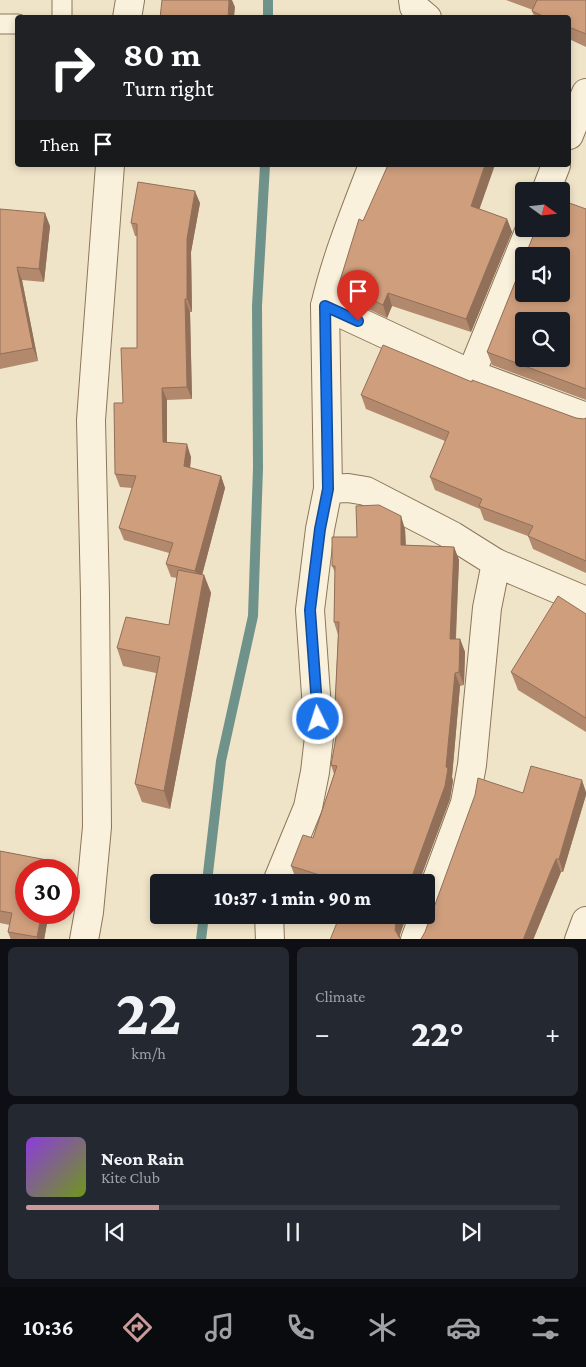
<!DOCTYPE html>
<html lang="en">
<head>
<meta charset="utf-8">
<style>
	body { margin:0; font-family:"Crimson Pro",serif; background:#242831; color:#f1f3f6; height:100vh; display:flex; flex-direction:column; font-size:19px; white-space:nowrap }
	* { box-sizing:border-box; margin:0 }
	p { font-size:16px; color:#9ea1a6 }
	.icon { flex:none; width:28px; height:28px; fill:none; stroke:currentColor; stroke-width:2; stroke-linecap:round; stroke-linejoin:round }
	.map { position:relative; height:939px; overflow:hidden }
	.drawer { display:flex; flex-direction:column; gap:8px; padding:8px; background:#0d0f14; flex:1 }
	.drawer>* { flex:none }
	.top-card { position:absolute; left:15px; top:15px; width:556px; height:152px; border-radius:5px; box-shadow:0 2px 8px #0003; background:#202124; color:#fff; overflow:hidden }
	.needle { width:32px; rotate:105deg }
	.fabs { position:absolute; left:515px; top:182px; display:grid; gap:10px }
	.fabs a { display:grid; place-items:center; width:55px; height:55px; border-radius:5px; background:#171b24; box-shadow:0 2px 8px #0003; font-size:25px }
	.speed { position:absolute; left:15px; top:859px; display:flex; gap:10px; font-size:25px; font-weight:700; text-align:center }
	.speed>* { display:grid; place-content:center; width:65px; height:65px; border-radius:50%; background:#171b24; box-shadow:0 2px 8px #0003; line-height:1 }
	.speed .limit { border:8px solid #d22; background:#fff; color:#111 }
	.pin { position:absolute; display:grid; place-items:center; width:42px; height:42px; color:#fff; margin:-51px -21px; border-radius:50% 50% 50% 0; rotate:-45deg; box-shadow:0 0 5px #0007 }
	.pin .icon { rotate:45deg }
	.me { position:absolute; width:55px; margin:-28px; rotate:356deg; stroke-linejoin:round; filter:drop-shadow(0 0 4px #0008) }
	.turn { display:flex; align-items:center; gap:18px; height:105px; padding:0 25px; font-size:22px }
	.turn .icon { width:65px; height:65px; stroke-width:2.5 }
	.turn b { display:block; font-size:35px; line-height:42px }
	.then { display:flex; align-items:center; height:48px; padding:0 25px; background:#0003; gap:10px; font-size:19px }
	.big { font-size:38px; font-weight:800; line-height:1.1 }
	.drawer .tile { flex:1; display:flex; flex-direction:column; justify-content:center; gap:8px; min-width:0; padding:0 18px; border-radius:8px; background:#242831 }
	.drawer .dial { align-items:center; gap:0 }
	.dial b { font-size:65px; line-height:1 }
	.song { display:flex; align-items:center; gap:15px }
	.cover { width:60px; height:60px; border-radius:8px; background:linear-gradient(135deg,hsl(270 70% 55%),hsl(80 70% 35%)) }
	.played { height:5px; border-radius:2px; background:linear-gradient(90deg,#cc999b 25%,#363941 25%) }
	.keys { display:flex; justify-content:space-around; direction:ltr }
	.heat { display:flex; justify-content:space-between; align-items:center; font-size:28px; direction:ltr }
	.drawer .tiles { flex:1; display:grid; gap:8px; grid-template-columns:1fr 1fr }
	.tile:last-child { grid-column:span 2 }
	.trip { position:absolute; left:150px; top:874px; width:285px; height:50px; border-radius:5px; background:#171b24; box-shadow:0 2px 8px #0003; font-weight:800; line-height:50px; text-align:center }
	.dock { display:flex; height:80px; justify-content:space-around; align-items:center; background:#090b0e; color:#9ea1a6 }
	.dock .icon { width:35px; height:35px }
	.dock .current { color:#cc999b }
	.dock b { font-size:22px; color:#f1f3f6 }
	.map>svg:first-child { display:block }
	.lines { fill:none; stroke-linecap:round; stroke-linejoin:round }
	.stream { stroke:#6f938a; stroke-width:10 }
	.service-casing { stroke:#8d765c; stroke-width:21 }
	.minor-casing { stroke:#8d765c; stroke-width:30 }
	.service { stroke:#faf1dc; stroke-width:19 }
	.minor { stroke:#faf1dc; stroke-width:28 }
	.wall { fill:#b2896c }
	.shaded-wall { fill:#916f58 }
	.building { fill:#cf9f7d; stroke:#916f58; fill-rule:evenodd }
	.route-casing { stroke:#114b97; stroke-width:12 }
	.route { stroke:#1a73e8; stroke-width:9 }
</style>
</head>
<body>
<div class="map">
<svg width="586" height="940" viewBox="0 0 586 940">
	<rect width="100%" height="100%" fill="#f0e4c8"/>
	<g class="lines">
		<g class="stream">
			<path d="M268 18V0"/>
			<path d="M207 882 221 761 253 616 258 468 257 306 265 165"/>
			<path d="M201 940 204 915"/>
		</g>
		<defs>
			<g id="service">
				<path d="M62 0V18"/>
				<path d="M0 24H18"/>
			</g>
			<g id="minor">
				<path d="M413 0 414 7 427 18"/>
				<path d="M127 18 130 0"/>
				<path d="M569 135 586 93"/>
				<path d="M546 191 556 165"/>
				<path d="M530 229 471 374 586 417"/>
				<path d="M325 306 471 374"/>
				<path d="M328 489 325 306C336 258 355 212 373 165"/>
				<path d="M277 882 308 807 315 772 319 737 310 610 320 529 328 489 348 488 366 491 453 536 496 563 586 601"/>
				<path d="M426 909 465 803 472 765 487 608 496 563"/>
				<path d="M269 915 270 940"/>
				<path d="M84 940 89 912 97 827 95 595 91 420 110 165"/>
				<path d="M415 940 424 915"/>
				<path d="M579 940 586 921"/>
			</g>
		</defs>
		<use href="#service" class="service-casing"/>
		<use href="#minor" class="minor-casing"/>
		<use href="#service" class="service"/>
		<use href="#minor" class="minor"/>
	</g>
	<g class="wall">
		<path d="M506 0H586V47L569 39V18H535L532 11 533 10Z"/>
		<path d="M200 203 191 252 192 312H190L192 399 167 400V442L191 457 190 468 221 476 225 488 202 575H204L211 593 170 809 142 802 135 784 156 673 123 666 117 648 169 625 177 578 171 577 166 564 169 553 124 540 119 528 132 488 120 487 115 474 123 403 137 348V236H135L131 223Z"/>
		<path d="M0 209 50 226 44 282 22 280 38 361 0 369Z"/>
		<path d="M479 209 507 219 512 232 471 332 392 306 387 318 343 297 339 284 363 221Z"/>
		<path d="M586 209V400L492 365 487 352Z"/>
		<path d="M472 382 576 418 584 419 586 418V573L533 549 528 536 484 520 480 509 435 490 430 477 445 441 366 409 361 395Z"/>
		<path d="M405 529 406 545 454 547 459 560 456 639H460L465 652 464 685 460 686 452 777 453 781 450 799 419 882H306L296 879 291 866 313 838 334 774 331 765 337 732 334 725 338 635 334 622 335 572 332 566 357 537Z"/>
		<path d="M586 614V732L518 690 511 672Z"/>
		<path d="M586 792V795L563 872H561L533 940H419L421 939 523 793Z"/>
		<path d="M0 851 52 861 55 870H26L49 912 44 940H11L8 932 10 925 0 923Z"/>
	</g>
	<g class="shaded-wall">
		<path d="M229 0H232L235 7 234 18H228Z"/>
		<path d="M485 165H495L476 219 471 206Z"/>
		<path d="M195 191 200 203 191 252 192 312 187 299V239Z"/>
		<path d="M45 213 50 226 44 282 39 269Z"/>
		<path d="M507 219 512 232 471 332 466 319Z"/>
		<path d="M17 267 22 280 38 361 33 348Z"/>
		<path d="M388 293 392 306 387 318 383 305Z"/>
		<path d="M185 299 190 312 192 399 187 387Z"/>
		<path d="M162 388 167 400V454L163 442Z"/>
		<path d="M187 444 191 457 189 479 184 466Z"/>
		<path d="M221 476 225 488 200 583 195 571Z"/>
		<path d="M401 516 405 529 406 558 401 545Z"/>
		<path d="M454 547 459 560 455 652 450 639Z"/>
		<path d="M204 575 211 593 170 809 164 791Z"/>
		<path d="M460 639 465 652 464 685 459 672Z"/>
		<path d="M455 673 460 686 452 777 453 781 450 799 419 882H410L446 767Z"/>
		<path d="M582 780 586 792V795L563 872 559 859Z"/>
		<path d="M556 859 561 872 533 940H523Z"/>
		<path d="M52 861 55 870H50Z"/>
		<path d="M42 912H49L44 940H38L37 937Z"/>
		<path d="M398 915H407L400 935V940L395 930 396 922Z"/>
	</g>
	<g class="building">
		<path d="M162 0H229L228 18H160Z"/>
		<path d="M537 0H586V34L569 27V18H547L532 11Z"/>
		<path d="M388 165H485L471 206 507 219 466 319 388 293 383 305 339 284 359 219 363 221Z"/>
		<path d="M138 182 195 191 187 239V299H185L187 387 162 388 163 442 187 444 184 466 221 476 195 571 166 564 173 543 119 528 136 476 115 474 114 403H123L121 348H137V224L131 223Z"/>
		<path d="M561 200 586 209V389L487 352 524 260V294H561V256H525L536 229H561ZM524 321H561V359H524Z"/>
		<path d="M0 209 45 213 39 269 17 267 33 348 0 354Z"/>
		<path d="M383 345 472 382V380L576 418 584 419 586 418V561L528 536 533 526 479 506 482 499 430 477 449 432 361 395Z"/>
		<path d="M379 505 401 516V545L454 547 450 639H460L459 672 455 673 446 767 448 768 445 786 410 882H342L291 866 303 835 313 838 337 766 331 765 338 726 334 725 339 622H334L335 566H332V537H357L356 506Z"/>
		<path d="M178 570 204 575 164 791 135 784 160 657 117 648 126 617 169 625Z"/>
		<path d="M558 596 586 614V718L511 672Z"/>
		<path d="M531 766 582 780 559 859H556L550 873 523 940H419L421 939 425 932 475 795 478 778 523 793Z"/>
		<path d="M0 851 52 861 50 870H26V912H42L37 937 8 932 12 913 0 911Z"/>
		<path d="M340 915H398L396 922 395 930 399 937 402 940H330Z"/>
	</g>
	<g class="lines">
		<defs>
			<path id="route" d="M318 719 310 610 320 529 328 489 325 306 358 321"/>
		</defs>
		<use href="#route" class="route-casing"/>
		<use href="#route" class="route"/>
	</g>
</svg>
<div class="fabs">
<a><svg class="needle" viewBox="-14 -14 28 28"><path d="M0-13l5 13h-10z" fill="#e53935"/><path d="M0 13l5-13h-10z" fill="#9ea1a6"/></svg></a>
<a><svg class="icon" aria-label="sound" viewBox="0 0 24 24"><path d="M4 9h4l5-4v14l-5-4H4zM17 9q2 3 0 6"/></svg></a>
<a><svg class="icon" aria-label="search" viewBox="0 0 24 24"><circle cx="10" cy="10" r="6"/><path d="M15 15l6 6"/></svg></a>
</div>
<div class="speed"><div class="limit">30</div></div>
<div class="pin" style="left:358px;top:321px;background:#d93025"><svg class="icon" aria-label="arrive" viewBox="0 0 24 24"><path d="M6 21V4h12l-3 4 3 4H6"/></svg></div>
<svg class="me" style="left:318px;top:719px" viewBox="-20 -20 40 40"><circle r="17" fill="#1a73e8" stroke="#fff" stroke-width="3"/><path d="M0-11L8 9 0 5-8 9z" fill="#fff"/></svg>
<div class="trip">10:37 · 1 min · 90 m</div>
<div class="top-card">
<div class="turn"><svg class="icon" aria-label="right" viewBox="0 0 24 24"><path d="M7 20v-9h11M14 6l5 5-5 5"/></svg><div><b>80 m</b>Turn right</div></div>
<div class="then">Then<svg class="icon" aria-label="arrive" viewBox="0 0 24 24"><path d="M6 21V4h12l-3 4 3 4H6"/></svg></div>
</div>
</div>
<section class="drawer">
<div class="tiles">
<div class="tile dial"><b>22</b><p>km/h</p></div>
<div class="tile"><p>Climate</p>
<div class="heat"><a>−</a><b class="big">22°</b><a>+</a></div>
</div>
<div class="tile">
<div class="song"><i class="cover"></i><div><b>Neon Rain</b><p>Kite Club</p></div></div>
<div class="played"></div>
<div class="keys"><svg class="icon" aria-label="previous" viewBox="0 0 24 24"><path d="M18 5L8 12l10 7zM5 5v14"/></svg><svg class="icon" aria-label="pause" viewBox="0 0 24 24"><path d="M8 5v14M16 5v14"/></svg><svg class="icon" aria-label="next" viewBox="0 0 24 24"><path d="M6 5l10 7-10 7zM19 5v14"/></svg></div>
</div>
</div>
</section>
<nav class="dock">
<b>10:36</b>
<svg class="icon current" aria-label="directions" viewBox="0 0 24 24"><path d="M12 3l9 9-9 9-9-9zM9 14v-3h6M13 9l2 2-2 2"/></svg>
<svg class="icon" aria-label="music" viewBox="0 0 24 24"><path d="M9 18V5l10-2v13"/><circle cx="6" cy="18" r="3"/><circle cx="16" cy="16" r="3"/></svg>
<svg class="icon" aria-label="phone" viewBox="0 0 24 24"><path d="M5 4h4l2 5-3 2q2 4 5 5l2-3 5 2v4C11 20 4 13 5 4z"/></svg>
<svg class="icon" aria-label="climate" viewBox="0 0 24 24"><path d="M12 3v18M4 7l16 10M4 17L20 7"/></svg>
<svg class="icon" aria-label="car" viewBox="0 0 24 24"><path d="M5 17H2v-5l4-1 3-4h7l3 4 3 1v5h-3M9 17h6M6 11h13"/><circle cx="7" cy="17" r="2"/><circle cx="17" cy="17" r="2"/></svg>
<svg class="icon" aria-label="filters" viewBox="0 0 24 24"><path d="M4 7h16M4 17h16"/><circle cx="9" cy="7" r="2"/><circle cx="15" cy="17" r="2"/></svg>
</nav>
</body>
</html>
